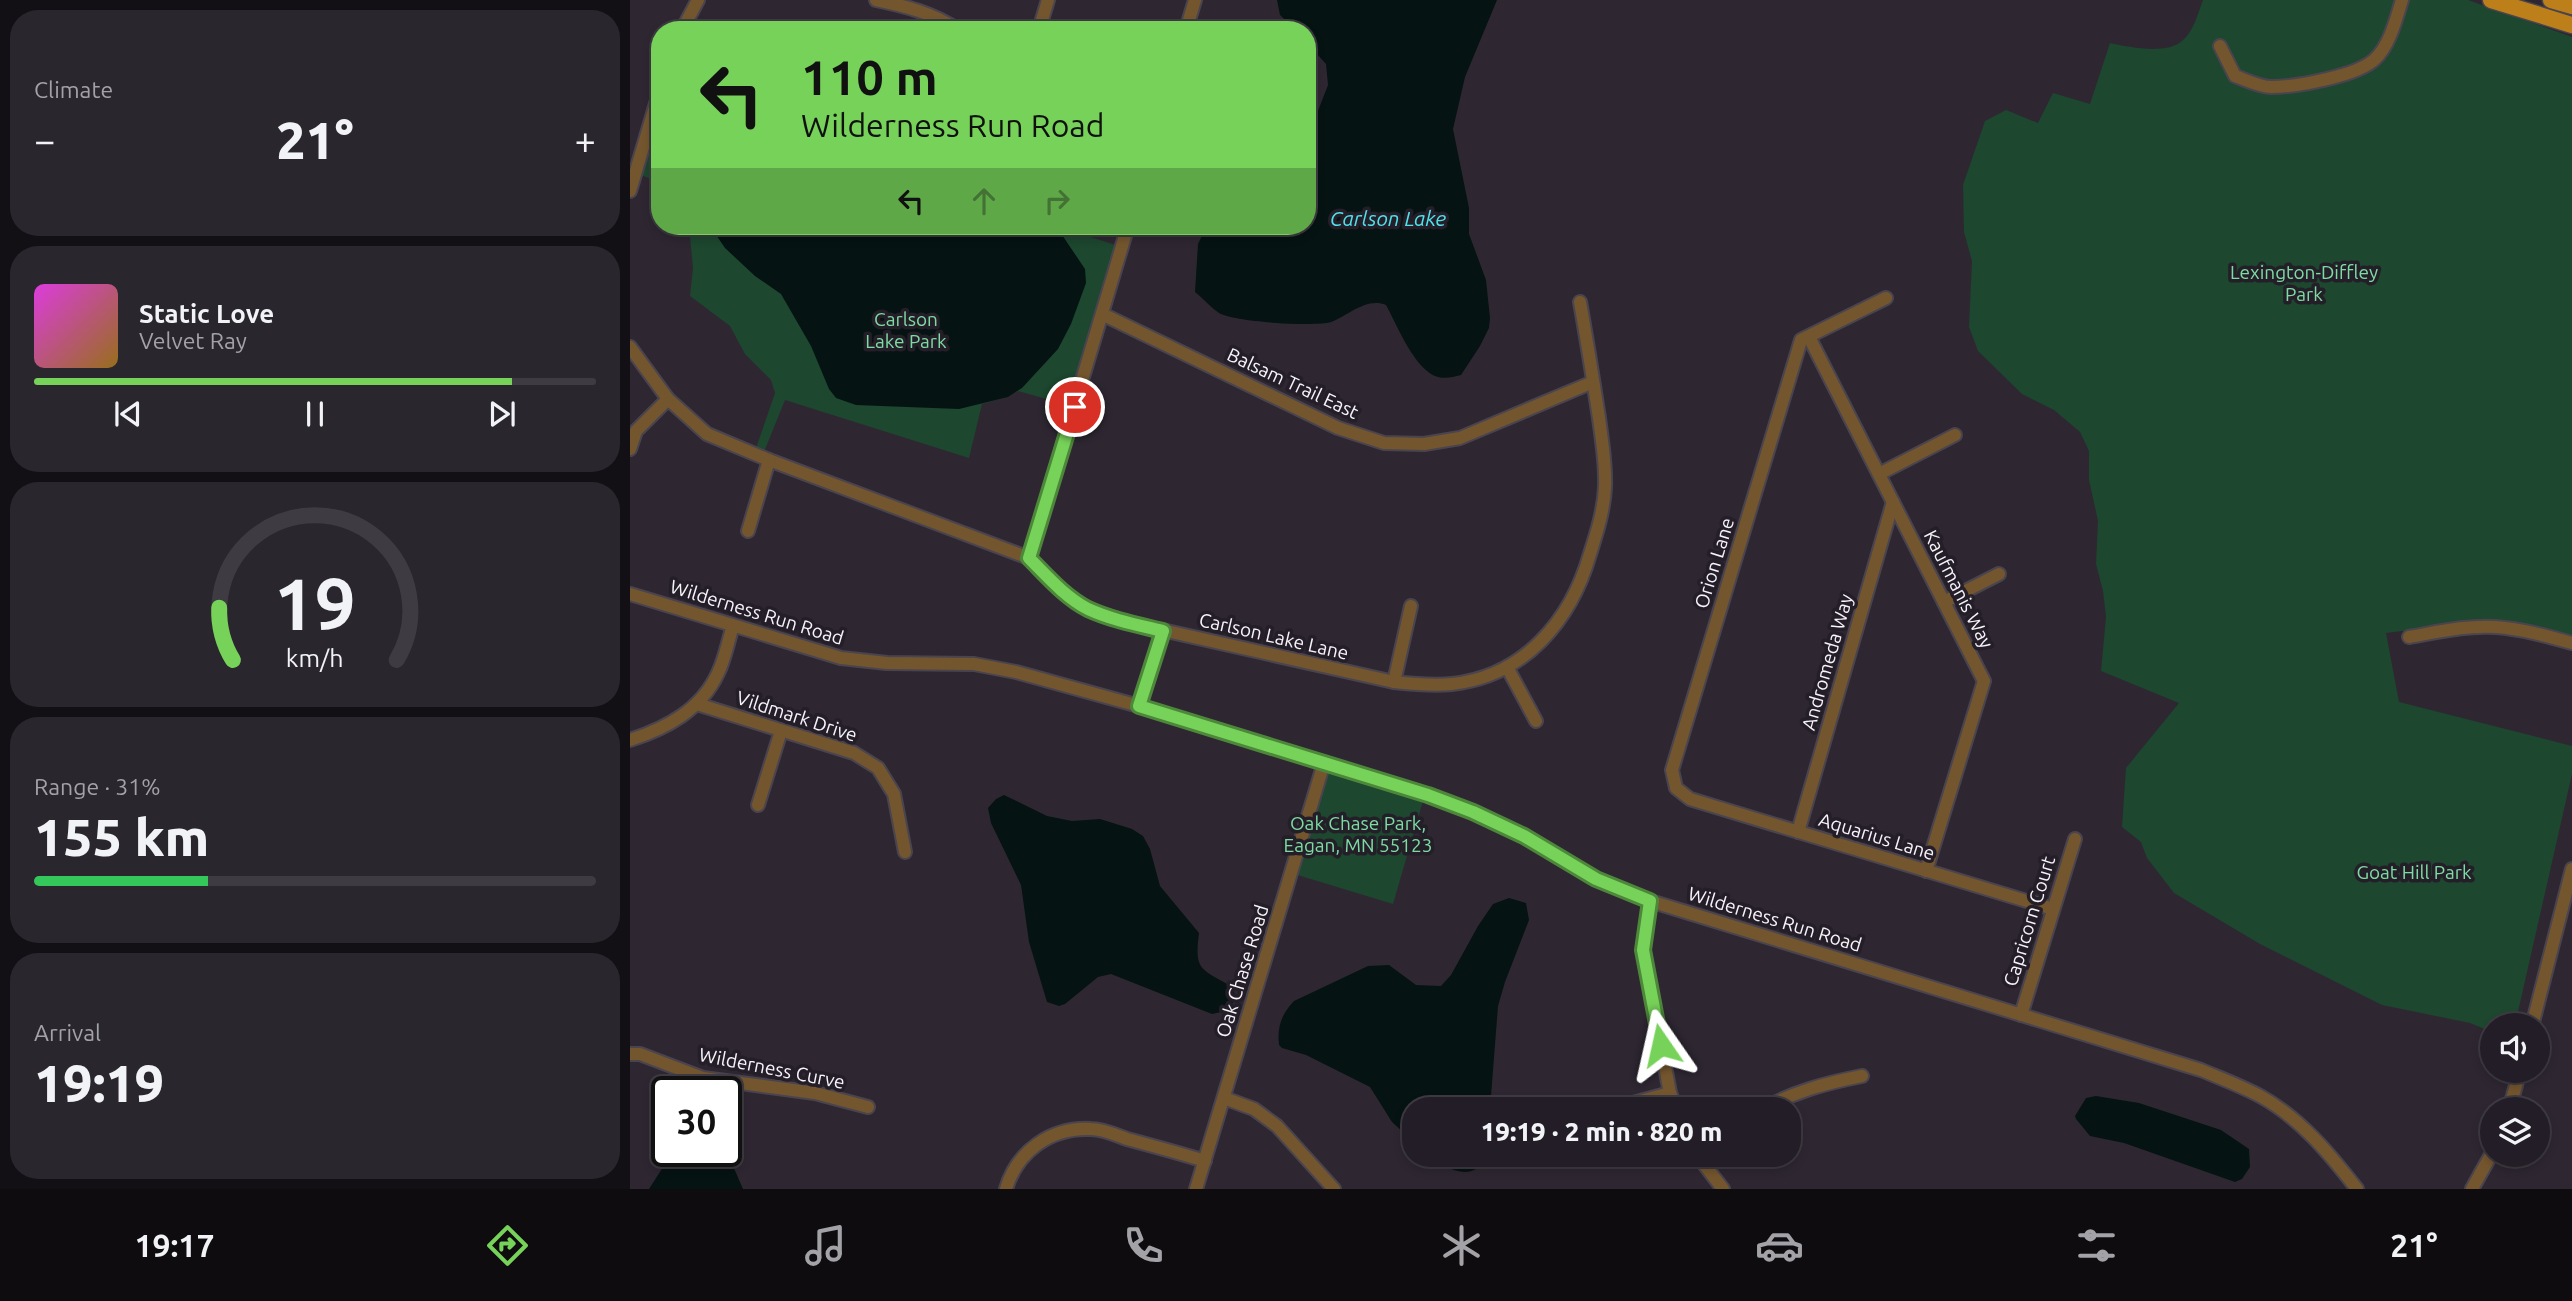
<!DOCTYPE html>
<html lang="en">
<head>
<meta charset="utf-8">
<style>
	body { margin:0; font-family:Ubuntu,sans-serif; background:#2a262e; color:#f1f3f6; height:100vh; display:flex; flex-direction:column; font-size:26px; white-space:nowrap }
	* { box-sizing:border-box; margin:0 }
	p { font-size:23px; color:#a2a2a7 }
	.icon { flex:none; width:38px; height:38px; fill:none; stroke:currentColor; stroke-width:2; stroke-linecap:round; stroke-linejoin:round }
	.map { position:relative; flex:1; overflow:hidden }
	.drawer { display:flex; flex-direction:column; gap:10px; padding:10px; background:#131015; width:630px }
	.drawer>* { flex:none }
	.guide { position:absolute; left:21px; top:21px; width:665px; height:214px; border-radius:28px; box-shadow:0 4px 10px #0003,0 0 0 2px #3f3b43; background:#77d259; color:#111; overflow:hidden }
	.fabs { position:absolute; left:1850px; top:1013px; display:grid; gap:14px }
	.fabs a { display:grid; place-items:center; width:70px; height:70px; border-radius:50%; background:#221d26; box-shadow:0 4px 10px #0003,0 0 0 2px #3f3b43; font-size:35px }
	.speed { position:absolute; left:21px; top:1076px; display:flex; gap:14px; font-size:35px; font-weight:700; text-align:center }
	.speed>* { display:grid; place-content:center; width:91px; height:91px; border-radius:50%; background:#221d26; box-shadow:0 4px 10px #0003,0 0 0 2px #3f3b43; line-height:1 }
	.speed .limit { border:4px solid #111; border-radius:10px; background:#fff; color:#111 }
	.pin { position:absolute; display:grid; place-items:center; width:60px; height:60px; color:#fff; margin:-30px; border:4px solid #fff; border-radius:50%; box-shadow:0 2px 7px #0007 }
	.me { position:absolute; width:77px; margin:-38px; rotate:349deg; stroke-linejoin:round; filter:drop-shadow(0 0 5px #0008) }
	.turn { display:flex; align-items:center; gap:24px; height:147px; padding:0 35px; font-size:32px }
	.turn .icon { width:91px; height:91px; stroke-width:2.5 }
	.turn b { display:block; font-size:49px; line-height:60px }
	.lanes { display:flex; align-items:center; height:66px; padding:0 35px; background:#0003; justify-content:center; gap:35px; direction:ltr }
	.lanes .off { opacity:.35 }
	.big { font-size:52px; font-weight:800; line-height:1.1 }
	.drawer .card { flex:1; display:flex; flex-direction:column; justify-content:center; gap:10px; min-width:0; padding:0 24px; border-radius:28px; background:#2a262e }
	.drawer .dial { align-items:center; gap:0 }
	.dial svg { height:182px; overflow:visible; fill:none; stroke:#3f3b43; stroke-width:7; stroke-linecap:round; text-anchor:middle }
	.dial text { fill:#f1f3f6; stroke:none }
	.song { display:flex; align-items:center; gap:21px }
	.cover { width:84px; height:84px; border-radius:10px; background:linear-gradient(135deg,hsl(300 70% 55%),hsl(40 70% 35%)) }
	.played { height:7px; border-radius:4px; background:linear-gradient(90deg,#77d259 85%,#3f3b43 85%) }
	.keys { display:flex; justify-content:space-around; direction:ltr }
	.heat { display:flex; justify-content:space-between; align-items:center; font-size:38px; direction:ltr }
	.charge { height:10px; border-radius:5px; background:linear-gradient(90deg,#34c759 31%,#3f3b43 0) }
	.trip { position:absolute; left:772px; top:1097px; width:399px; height:70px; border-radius:28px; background:#221d26; box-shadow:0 4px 10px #0003,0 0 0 2px #3f3b43; font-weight:800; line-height:70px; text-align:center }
	.tab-bar { display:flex; height:112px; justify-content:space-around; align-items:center; background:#0e0c0f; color:#a2a2a7 }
	.tab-bar .icon { width:49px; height:49px }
	.tab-bar .selected { color:#77d259 }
	.tab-bar b { font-size:32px; color:#f1f3f6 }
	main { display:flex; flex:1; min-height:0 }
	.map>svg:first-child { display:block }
	.green { fill:#1d472f }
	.water { fill:#061313 }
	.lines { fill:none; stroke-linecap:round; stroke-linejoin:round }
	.minor-casing { stroke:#4a444e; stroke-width:16 }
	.major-casing { stroke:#4a444e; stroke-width:19 }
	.minor { stroke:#74562e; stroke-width:12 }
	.major { stroke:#bd7f1a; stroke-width:16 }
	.route-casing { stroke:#4d883a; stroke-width:18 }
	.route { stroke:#77d259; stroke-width:12 }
	.labels { text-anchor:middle; stroke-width:7; stroke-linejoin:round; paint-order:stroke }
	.park-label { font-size:19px; fill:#7ddca3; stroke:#241e28 }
	.street-label { font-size:19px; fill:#f7f3fa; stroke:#241e28 }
	.water-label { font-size:21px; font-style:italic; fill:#4fe2ea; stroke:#241e28 }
</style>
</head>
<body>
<main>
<section class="drawer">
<div class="card"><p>Climate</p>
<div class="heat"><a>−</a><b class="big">21°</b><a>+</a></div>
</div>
<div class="card">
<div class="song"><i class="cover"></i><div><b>Static Love</b><p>Velvet Ray</p></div></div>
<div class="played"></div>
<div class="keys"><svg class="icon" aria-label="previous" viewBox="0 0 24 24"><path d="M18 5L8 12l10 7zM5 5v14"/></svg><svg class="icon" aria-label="pause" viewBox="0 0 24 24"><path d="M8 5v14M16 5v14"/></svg><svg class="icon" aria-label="next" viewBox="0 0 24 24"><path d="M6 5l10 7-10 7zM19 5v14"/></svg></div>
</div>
<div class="card dial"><svg viewBox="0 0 100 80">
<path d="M14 69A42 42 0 1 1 86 69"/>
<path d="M14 69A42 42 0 0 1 8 46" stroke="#77d259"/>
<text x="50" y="56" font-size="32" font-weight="700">19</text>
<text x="50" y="72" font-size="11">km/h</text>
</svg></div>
<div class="card"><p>Range · 31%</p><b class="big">155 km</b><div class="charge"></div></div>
<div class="card"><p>Arrival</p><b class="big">19:19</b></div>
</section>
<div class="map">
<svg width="1942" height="1189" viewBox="0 0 1942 1189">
	<rect width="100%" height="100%" fill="#2e2732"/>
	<g class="green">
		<path d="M1573 0H1838L1942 37V638L1837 623 1756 633 1769 702 1942 746V774L1885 1025 1862 1026V1032L1840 1023 1752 1005 1630 944 1544 893 1517 858 1511 842 1492 827 1496 768 1549 703 1471 671 1476 617 1473 591 1466 564 1468 521 1459 480V451L1450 432 1424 410 1392 394 1348 351 1339 327 1342 261 1334 232 1333 185 1355 121 1376 110 1408 123 1423 93 1460 104 1480 43C1499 47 1536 55 1552 41 1564 31 1568 13 1573 0Z"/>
		<path d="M30 99V182L5 173Z"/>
		<path d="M59 226H426L492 247 445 407 388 391 377 397 352 404 339 458 155 400 132 457 124 454 145 393 141 380 115 354 100 326 60 296 63 268Z"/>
		<path d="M694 763 795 794 763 904 661 873Z"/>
	</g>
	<g class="water">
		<path d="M647 0H867L835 77 823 129 839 208V234L856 280 860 318 859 328 850 346 831 375C823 377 816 379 808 377 785 371 767 325 756 305 736 297 718 316 701 322 686 327 603 322 589 313 580 307 573 298 565 292L568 244 577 226H677V139L681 134V129L698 85 696 64 677 43V30H666L650 15Z"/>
		<path d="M80 226H426L455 269 456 283 441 324 428 349 392 388 378 397 329 409 226 405 206 398 199 389 181 346 151 294 125 276 95 248Z"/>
		<path d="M374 795 417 816 442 821 470 819 502 829 513 836 520 849 530 886 569 933C564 972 571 968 602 987L605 995 600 1010 582 1014 481 974 468 977 435 1004 429 1006 417 1002 399 942 391 885 361 823 358 808 366 799Z"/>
		<path d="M879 898 896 903 899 920 875 982 868 1006 860 1109 784 1110V1142L762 1122 740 1087 676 1055 652 1048 649 1045C647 1027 651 1015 664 1001L738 966 759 965 786 985 811 986 821 975 848 926 863 904Z"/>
		<path d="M1466 1096 1509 1103 1591 1130 1619 1149 1620 1167 1612 1179 1605 1182 1494 1143 1460 1136 1446 1119 1445 1116 1456 1098Z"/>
		<path d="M799 1155H856C846 1184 816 1170 799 1155Z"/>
		<path d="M83 1157 103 1166 113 1189H19L35 1164 43 1161Z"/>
	</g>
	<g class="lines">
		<defs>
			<g id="minor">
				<path d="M246 0C275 6 303 13 328 30"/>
				<path d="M52 30 68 0"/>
				<path d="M409 30 418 0"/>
				<path d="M556 30 565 0"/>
				<path d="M1590 46 1605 76C1616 80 1630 87 1641 87 1665 87 1728 76 1745 59 1760 45 1766 19 1772 0"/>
				<path d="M0 191 30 90"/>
				<path d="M1256 298 1171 340 1042 770 1046 788 1060 799 1423 909"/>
				<path d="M472 314 708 428 754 443 794 444 830 438 963 382"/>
				<path d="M1179 337 1354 681 1296 871"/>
				<path d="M0 347 38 399 77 434 139 460 399 558 433 592 457 608 483 619 764 682C783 684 803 686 822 684 895 676 941 620 960 554 967 532 974 510 975 487 976 464 972 441 969 418 963 379 957 341 950 302"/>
				<path d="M0 449 6 431 38 399"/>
				<path d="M1249 474 1325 435"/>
				<path d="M118 531 139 460"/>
				<path d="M399 558 498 226"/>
				<path d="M0 594 211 658 257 663 344 664 386 672 509 706 798 795 843 812 894 836 966 879 1020 901 1571 1070C1590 1078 1611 1086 1630 1096 1670 1118 1699 1153 1727 1189"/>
				<path d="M1314 602 1369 574"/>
				<path d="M1779 637C1808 632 1837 625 1866 627 1892 629 1917 636 1942 643"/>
				<path d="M877 667 906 721"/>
				<path d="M764 682 781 606"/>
				<path d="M67 704 224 753 248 768 264 794 275 852"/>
				<path d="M509 706 533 631"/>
				<path d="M0 740C37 728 71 710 88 673 95 659 98 641 103 626"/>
				<path d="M128 805 151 731"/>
				<path d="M1168 832 1263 502"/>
				<path d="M1020 901 1013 950 1040 1093 1047 1110"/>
				<path d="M1391 1015 1445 839"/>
				<path d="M1902 1026 1942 869"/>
				<path d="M0 1054H10L73 1078 185 1093 238 1107"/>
				<path d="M594 1098 624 1109 647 1126 704 1189"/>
				<path d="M977 1110 1040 1093"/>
				<path d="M1131 1110C1163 1092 1196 1083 1232 1076"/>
				<path d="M1879 1110 1890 1071"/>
				<path d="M1067 1155 1093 1189"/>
				<path d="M376 1189C387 1151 421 1127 461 1129 473 1129 486 1135 497 1139 523 1146 549 1153 575 1161"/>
				<path d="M566 1189 694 763"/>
				<path d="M1842 1189 1862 1153"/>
			</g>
			<g id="major">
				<path d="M1861 0 1942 25"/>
				<path d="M1921 0 1942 6"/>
			</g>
		</defs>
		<use href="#minor" class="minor-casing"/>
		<use href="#major" class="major-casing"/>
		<use href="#minor" class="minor"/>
		<use href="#major" class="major"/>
	</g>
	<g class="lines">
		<defs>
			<path id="route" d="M445 407 399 558C417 576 435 597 458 609 482 620 508 625 533 631L509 706 798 795 843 812 894 836 966 879 1020 901 1013 950 1031 1045"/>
		</defs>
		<use href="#route" class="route-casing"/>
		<use href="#route" class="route"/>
	</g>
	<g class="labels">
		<g class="park-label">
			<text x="1674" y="279">Lexington-Diffley<tspan x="1674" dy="22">Park</tspan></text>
			<text x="276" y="326">Carlson<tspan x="276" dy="22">Lake Park</tspan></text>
			<text x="728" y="830">Oak Chase Park,<tspan x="728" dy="22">Eagan, MN 55123</tspan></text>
			<text x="1784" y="879">Goat Hill Park</text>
		</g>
		<g class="street-label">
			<text transform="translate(663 383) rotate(25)" y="7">Balsam Trail East</text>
			<text transform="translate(1084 563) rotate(-73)" y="7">Orion Lane</text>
			<text transform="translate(1329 589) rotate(63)" y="7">Kaufmanis Way</text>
			<text transform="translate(127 612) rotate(17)" y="7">Wilderness Run Road</text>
			<text transform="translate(644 636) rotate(13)" y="7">Carlson Lake Lane</text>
			<text transform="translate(1197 662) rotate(-74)" y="7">Andromeda Way</text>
			<text transform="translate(167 716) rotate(18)" y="7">Vildmark Drive</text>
			<text transform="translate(1247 836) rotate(17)" y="7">Aquarius Lane</text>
			<text transform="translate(1145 919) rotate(17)" y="7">Wilderness Run Road</text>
			<text transform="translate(1399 921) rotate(-73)" y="7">Capricorn Court</text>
			<text transform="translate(612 971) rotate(-73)" y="7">Oak Chase Road</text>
			<text transform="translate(142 1068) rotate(11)" y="7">Wilderness Curve</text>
		</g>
		<g class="water-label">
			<text x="758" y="226">Carlson Lake</text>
		</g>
	</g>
</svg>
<div class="fabs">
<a><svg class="icon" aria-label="sound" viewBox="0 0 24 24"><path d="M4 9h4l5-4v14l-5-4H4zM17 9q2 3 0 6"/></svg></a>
<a><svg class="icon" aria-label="layers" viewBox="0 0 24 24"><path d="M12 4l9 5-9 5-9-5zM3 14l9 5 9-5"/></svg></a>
</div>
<div class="speed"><div class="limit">30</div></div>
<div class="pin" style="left:445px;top:407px;background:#d93025"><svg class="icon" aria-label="arrive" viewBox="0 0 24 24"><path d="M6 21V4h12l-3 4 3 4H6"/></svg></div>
<svg class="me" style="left:1031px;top:1045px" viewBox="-20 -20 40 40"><path d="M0-17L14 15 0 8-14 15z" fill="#77d259" stroke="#fff" stroke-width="4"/></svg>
<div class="trip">19:19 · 2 min · 820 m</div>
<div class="guide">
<div class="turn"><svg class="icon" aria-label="left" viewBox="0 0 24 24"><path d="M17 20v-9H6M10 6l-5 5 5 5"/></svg><div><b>110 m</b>Wilderness Run Road</div></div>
<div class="lanes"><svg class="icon" aria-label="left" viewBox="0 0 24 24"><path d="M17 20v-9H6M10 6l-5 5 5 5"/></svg><svg class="icon off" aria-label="ahead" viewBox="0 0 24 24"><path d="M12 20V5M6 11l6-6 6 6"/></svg><svg class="icon off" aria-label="right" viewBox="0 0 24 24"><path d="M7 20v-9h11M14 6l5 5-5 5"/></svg></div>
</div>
</div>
</main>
<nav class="tab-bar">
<b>19:17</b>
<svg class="icon selected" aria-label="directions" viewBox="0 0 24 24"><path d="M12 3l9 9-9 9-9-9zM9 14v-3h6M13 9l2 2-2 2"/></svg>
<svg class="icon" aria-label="music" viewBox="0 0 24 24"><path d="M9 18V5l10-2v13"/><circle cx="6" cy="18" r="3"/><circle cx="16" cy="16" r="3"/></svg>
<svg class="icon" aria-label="phone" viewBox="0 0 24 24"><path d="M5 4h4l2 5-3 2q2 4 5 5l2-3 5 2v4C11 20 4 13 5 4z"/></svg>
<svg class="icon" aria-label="climate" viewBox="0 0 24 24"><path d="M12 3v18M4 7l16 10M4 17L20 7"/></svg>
<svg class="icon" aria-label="car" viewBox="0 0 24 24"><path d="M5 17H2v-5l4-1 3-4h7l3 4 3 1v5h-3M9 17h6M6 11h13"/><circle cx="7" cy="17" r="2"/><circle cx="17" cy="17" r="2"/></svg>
<svg class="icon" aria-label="filters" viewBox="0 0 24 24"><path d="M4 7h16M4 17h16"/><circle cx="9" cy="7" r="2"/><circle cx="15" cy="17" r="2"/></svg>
<b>21°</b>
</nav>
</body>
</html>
